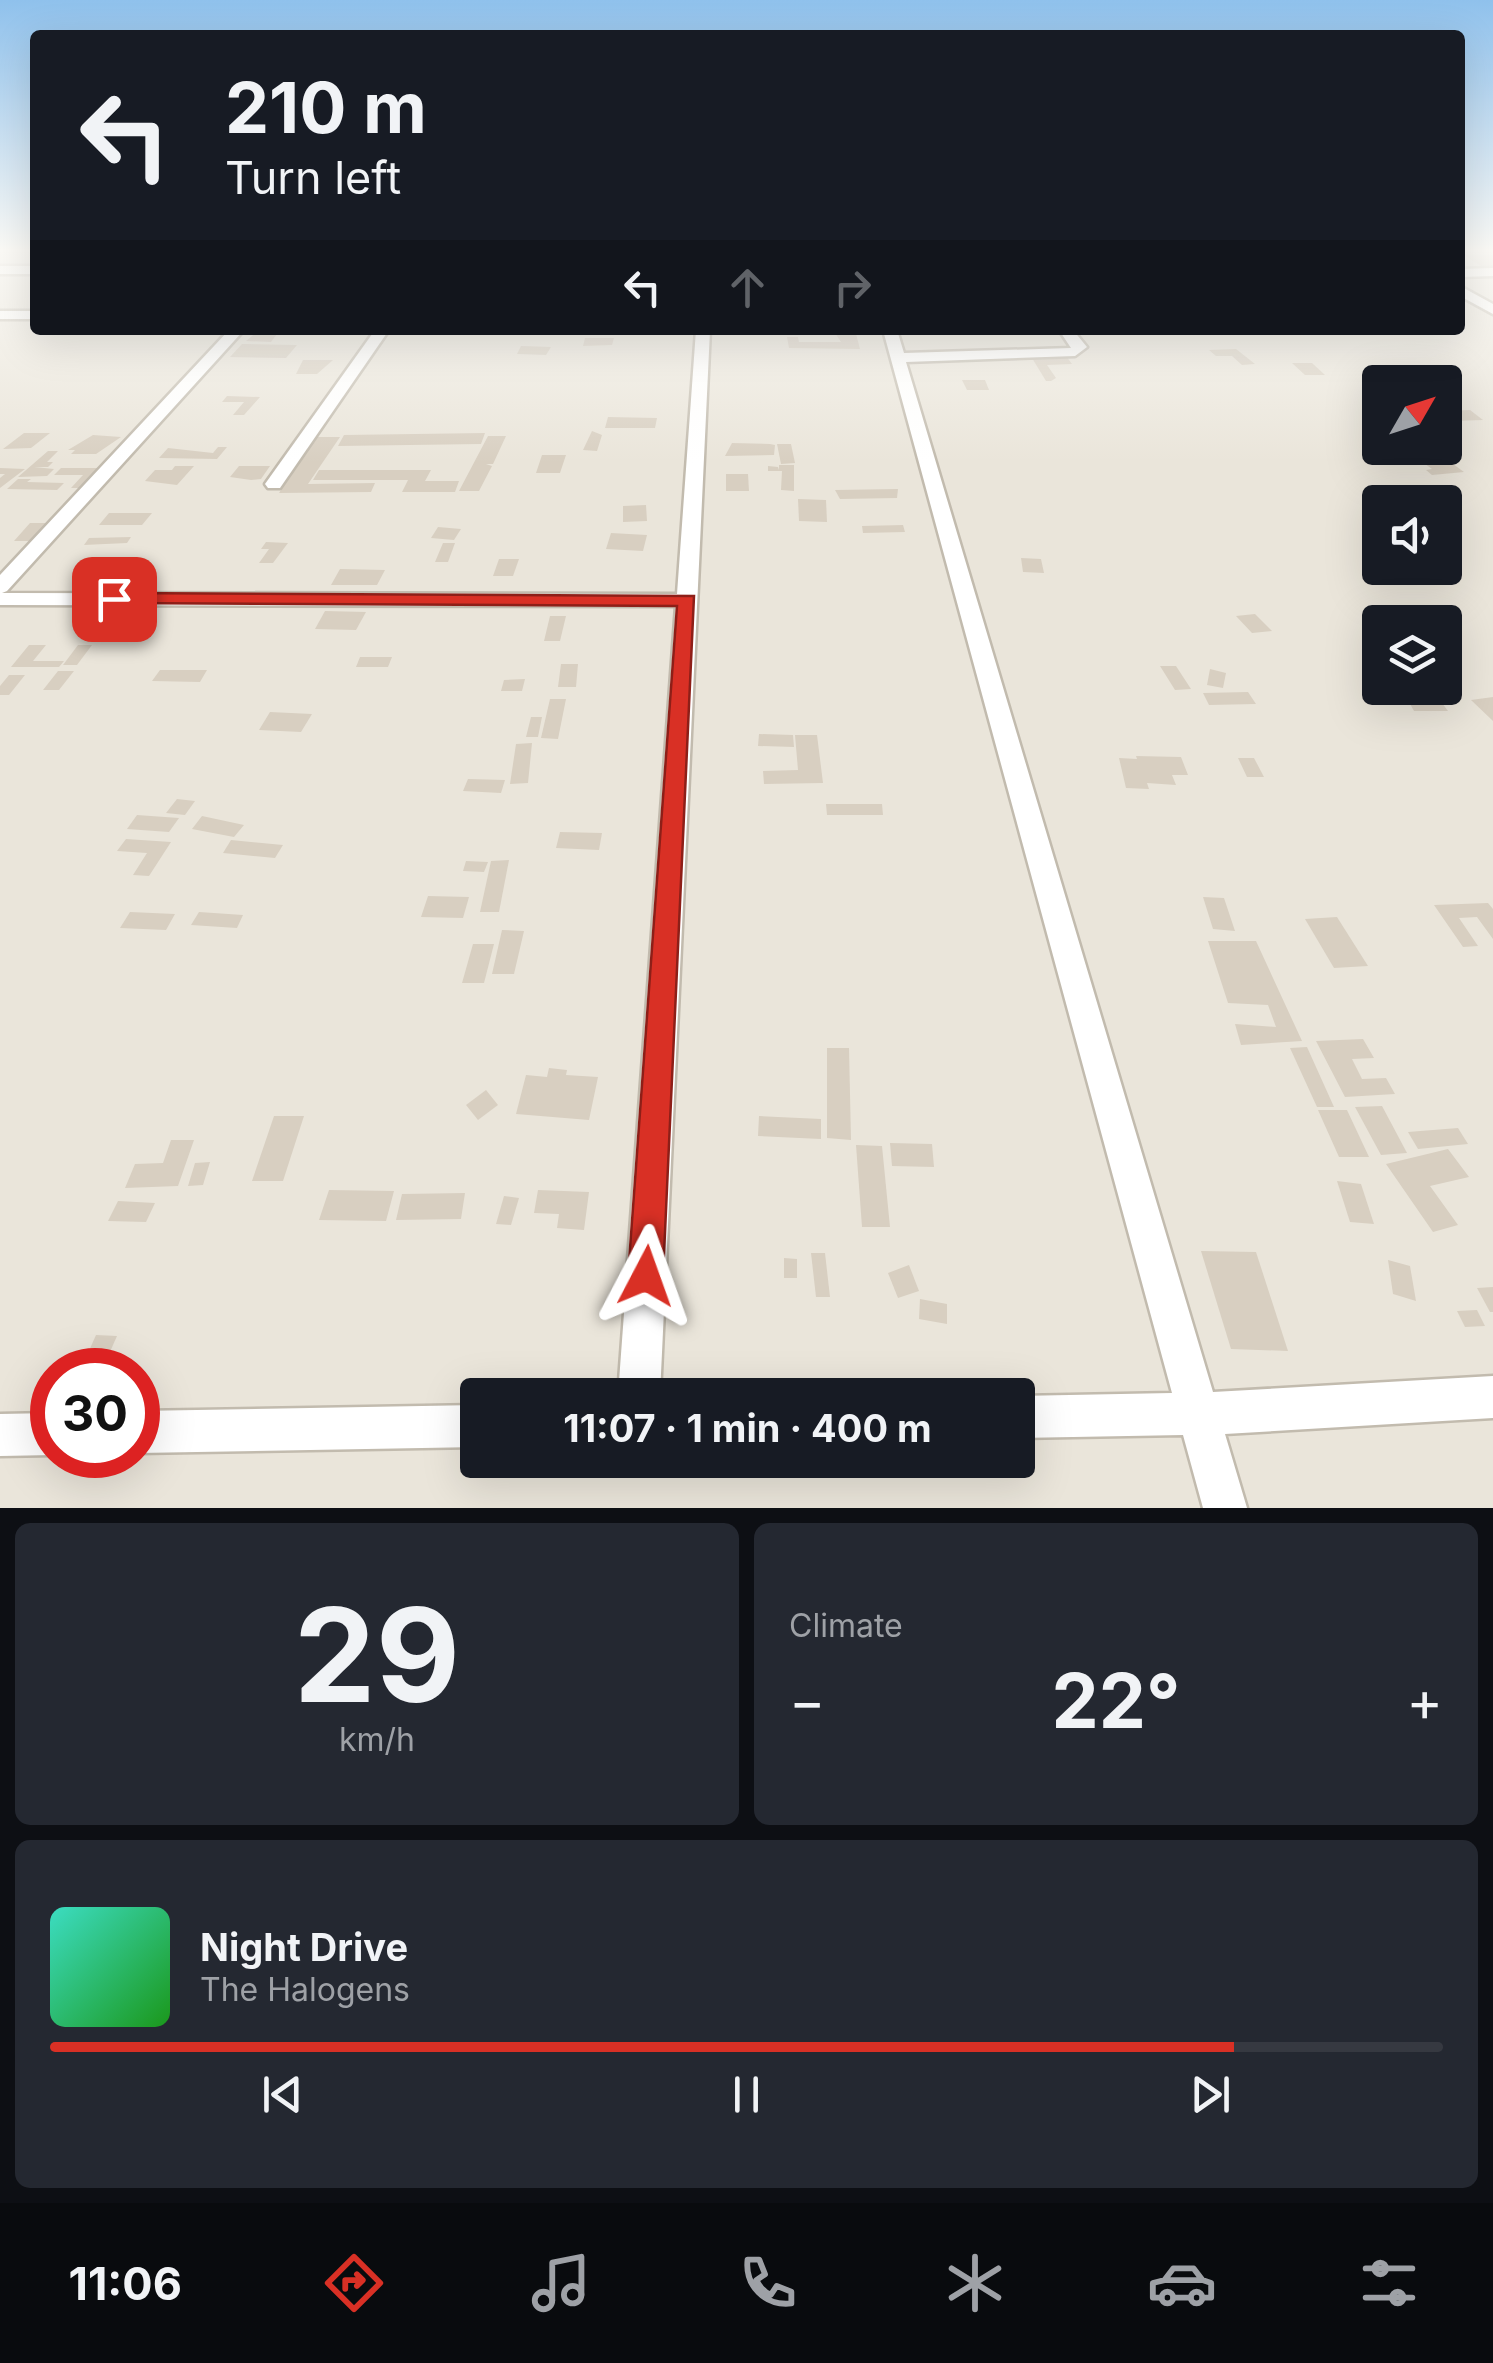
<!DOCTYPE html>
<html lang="en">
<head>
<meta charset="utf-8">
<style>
	body { margin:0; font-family:Inter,sans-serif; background:#242831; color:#f1f3f6; height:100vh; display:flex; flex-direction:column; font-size:38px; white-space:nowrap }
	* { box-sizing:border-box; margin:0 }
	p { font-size:32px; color:#9ea1a6 }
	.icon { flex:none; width:55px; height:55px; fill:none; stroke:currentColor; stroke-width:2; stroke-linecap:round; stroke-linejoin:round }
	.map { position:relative; height:1508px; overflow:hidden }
	.side { display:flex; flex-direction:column; gap:15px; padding:15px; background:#0d0f14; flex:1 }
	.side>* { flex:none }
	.banner { position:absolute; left:30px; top:30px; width:1435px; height:305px; border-radius:10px; box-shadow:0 10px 40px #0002; background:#171b24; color:#f1f3f6; overflow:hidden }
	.needle { width:65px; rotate:51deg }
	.fabs { position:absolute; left:1362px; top:365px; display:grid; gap:20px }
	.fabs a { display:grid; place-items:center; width:100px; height:100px; border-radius:10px; background:#171b24; box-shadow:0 10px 40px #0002; font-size:50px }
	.speed { position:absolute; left:30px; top:1348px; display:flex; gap:20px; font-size:50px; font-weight:700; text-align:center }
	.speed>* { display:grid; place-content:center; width:130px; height:130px; border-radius:50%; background:#171b24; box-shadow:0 10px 40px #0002; line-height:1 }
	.speed .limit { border:15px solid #d22; background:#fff; color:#111 }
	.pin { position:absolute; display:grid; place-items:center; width:85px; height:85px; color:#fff; margin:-42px; border-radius:20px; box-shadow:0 5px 15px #0006 }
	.me { position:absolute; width:110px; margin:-55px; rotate:4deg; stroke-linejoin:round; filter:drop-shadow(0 0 8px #0008) }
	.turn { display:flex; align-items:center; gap:35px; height:210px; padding:0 30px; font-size:45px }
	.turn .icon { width:130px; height:130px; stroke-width:2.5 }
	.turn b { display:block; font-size:70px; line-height:85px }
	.lanes { display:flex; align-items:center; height:95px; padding:0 30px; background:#0003; justify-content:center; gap:50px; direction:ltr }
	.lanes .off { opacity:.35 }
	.big { font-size:75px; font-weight:700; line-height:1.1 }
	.side .widget { flex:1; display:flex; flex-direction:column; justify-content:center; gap:15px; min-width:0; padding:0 35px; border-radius:15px; background:#242831 }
	.side .dial { align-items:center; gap:0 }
	.dial b { font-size:130px; line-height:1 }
	.song { display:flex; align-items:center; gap:30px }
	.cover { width:120px; height:120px; border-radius:15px; background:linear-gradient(135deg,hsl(170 70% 55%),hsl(120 70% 35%)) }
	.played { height:10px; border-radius:5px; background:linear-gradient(90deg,#d93025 85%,#363941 85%) }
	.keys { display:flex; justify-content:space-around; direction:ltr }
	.heat { display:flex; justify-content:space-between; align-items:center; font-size:55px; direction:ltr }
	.side .tiles { flex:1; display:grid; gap:15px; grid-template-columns:1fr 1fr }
	.widget:last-child { grid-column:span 2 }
	.trip { position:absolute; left:460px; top:1378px; width:575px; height:100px; border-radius:10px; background:#171b24; box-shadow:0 10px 40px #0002; font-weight:700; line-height:100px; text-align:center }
	.dock { display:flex; height:160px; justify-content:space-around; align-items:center; background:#090b0e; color:#9ea1a6 }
	.dock .icon { width:70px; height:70px }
	.dock .active { color:#d93025 }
	.dock b { font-size:45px; color:#f1f3f6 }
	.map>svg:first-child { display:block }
	.residential { fill:#eae5da; fill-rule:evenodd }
	.building { fill:#d8cfc1 }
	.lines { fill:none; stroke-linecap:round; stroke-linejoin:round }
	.minor-casing { stroke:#c2bbae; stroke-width:5 }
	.minor { fill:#fff; fill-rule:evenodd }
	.route { fill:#d93025; stroke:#8d1f18; stroke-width:2.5 }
</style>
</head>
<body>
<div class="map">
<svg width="1493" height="1508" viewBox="0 0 1493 1508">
	<rect width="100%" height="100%" fill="#f6f3ec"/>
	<path class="residential" d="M0 252H35V330H1460V252H1493V1508H0ZM1380 382H1445V448H1380ZM1380 502H1445V568H1380ZM1380 622H1445V688H1380ZM52 1370H138V1455H52ZM478 1395H1018V1460H478Z"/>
	<g class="building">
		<path d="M1462 254 1493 255V270H1487Z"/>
		<path d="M280 330 271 342 246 341 258 331Z"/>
		<path d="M833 330H855L860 349 789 348 787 337H798L799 342H841Z"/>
		<path d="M585 338H614L612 345 583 346Z"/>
		<path d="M242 344H245L297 345 286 358 230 357Z"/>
		<path d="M521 346 551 347 546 355 517 354Z"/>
		<path d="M1236 349 1255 364 1242 365 1232 356H1216L1209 350Z"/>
		<path d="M1066 356 1072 364 1047 365 1056 378 1051 381H1046L1032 358Z"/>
		<path d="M303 360H333L317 374H296Z"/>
		<path d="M1292 363H1312L1325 375H1305Z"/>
		<path d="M962 380H985L989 390H967Z"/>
		<path d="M227 396 260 397 244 415H233L244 402H222Z"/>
		<path d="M1470 410 1483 420 1452 421 1445 416V411Z"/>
		<path d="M608 417 657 418 655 428H605Z"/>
		<path d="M592 431 602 435 597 451 583 450Z"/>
		<path d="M24 433H50L31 448 3 449Z"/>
		<path d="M485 433 481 444 338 446 344 435Z"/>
		<path d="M93 435 121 437 96 454H71L75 450H68Z"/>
		<path d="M488 436H506L493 464H486L492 466 479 491H459Z"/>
		<path d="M315 437H340L308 484 375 483 371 492 279 493Z"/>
		<path d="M732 443 770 444 775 445 774 455 725 456Z"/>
		<path d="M777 444H791L795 463 781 464Z"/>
		<path d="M218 447H227L217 459 159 458 168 448 213 453Z"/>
		<path d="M48 451H58L47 462H53L48 467H34L54 469 47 476 18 477Z"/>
		<path d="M542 455H566L560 473H536Z"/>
		<path d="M1442 456 1464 472 1432 475 1426 470 1432 469 1417 458Z"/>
		<path d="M779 465H794V491L781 490 782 471H768V466L778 467 779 470Z"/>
		<path d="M175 466H194L177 485 145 481 155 470H172Z"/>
		<path d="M239 466H270L261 479 251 480 230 477Z"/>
		<path d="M0 468 25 469 0 488V478L5 474H0Z"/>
		<path d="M61 468H99L80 488H71L83 475H54Z"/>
		<path d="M319 470H431L425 481H459L455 492H402L408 480H313Z"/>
		<path d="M726 474H748L749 491H726Z"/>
		<path d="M18 479H31L27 482 64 483 57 490 7 489Z"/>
		<path d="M898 489 897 498 840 499 835 490Z"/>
		<path d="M798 499 826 500 827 522 799 521Z"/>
		<path d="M646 505 647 521 623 522V506Z"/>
		<path d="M109 513H152L142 525H99Z"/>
		<path d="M30 523H51L34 541H14Z"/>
		<path d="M903 525 905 532 863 533 862 526Z"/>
		<path d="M438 527 461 529 454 540 431 538Z"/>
		<path d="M611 533 647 535 643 551 606 549Z"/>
		<path d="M131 537 127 543 84 545 89 538Z"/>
		<path d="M266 542 288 543 273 563H259L269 549H261Z"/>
		<path d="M443 543H455L448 562H435Z"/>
		<path d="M1021 558 1041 559 1044 573 1023 572Z"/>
		<path d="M499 559H519L513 576H493Z"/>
		<path d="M115 560H129L113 579H99Z"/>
		<path d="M340 569 385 570 377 585H331Z"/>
		<path d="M325 611 366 612 356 630 315 629Z"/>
		<path d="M1255 614 1272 631 1252 633 1236 616Z"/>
		<path d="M550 616H566L560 641H544Z"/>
		<path d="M29 645H46L33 661H64L59 667H11Z"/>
		<path d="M78 645H92L77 665H63Z"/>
		<path d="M360 657H392L388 667H356Z"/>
		<path d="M561 664H578L576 687H558Z"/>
		<path d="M1160 666H1176L1191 689 1175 690Z"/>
		<path d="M1210 669 1226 673 1223 688 1207 685Z"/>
		<path d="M160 670H207L200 682 152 681Z"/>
		<path d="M58 671H74L59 690H43Z"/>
		<path d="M9 675H25L9 695H0V686Z"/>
		<path d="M525 679 522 691H501L504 680Z"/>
		<path d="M1248 692 1256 704 1209 705 1203 693Z"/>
		<path d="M1493 697V721L1471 700Z"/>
		<path d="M550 699H566L558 739 541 738Z"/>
		<path d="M1409 702 1442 703 1448 711H1414Z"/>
		<path d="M270 712 312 714 301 732 259 730Z"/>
		<path d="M531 717H542L538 737H526Z"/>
		<path d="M759 734 793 735 794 747 758 746Z"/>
		<path d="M795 735H817L823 783 764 784 763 771 798 770Z"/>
		<path d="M532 743 528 783 510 784 516 744Z"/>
		<path d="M1136 756 1181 757 1188 775H1172L1176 785 1147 783 1149 789 1126 788 1119 758 1137 759Z"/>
		<path d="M1238 758H1254L1264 777H1247Z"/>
		<path d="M468 779 505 780 501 793 463 791Z"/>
		<path d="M177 799 195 801 185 815 166 813Z"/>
		<path d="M826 804H882L883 815H827Z"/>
		<path d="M137 815 179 818 169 832 127 829Z"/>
		<path d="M202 816 244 825 234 837 192 829Z"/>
		<path d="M560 832 602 833 599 850 556 848Z"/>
		<path d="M126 839 171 842 149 876 133 875 147 853 117 851Z"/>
		<path d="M231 840 283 845 275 858 223 853Z"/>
		<path d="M509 860 499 912H480L491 861Z"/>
		<path d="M466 861 488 862 484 872 463 871Z"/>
		<path d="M428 896 469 897 463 918 421 917Z"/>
		<path d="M1203 897 1224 898 1235 931 1213 929Z"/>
		<path d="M1488 903 1493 909V939L1477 917 1459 918 1478 946 1463 947 1434 905Z"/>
		<path d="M130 912 175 914 166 930 120 928Z"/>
		<path d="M199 912 243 915 237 928 191 925Z"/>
		<path d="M1337 917 1368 966 1334 968 1305 919Z"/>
		<path d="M502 930 524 931 514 974H492Z"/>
		<path d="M1208 941H1256L1302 1041 1241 1045 1235 1024 1276 1027 1268 1005 1228 1003Z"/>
		<path d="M473 944H494L484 983H462Z"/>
		<path d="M1363 1039 1374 1058 1352 1059 1362 1079 1386 1078 1395 1094 1345 1097 1316 1041Z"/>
		<path d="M1307 1047 1334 1107H1317L1290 1048Z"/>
		<path d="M827 1048H849L851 1140 827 1138Z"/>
		<path d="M549 1068 567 1070 566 1075 598 1077 589 1120 516 1114 526 1075 547 1077Z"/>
		<path d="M486 1090 498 1105 478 1120 466 1105Z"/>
		<path d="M1382 1106 1398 1136 1407 1153 1381 1155 1355 1107Z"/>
		<path d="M1318 1110H1347L1369 1157H1339Z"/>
		<path d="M274 1116H304L283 1181H252Z"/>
		<path d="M759 1116 821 1119V1139L758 1136Z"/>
		<path d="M1458 1128 1468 1144 1418 1149 1408 1132Z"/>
		<path d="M171 1140H194L178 1186 125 1188 135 1164 163 1163Z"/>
		<path d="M890 1143 932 1144 934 1167 892 1166Z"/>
		<path d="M856 1145 882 1146 890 1227H862Z"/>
		<path d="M1448 1149 1469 1177 1430 1186 1458 1225 1433 1232 1386 1164Z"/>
		<path d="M210 1162 203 1185 188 1186 195 1163Z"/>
		<path d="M1337 1181 1361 1184 1374 1224 1350 1222Z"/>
		<path d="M329 1190 394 1191 386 1221 319 1220Z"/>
		<path d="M538 1190 589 1192 584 1230 557 1228 559 1214 534 1213Z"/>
		<path d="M465 1193 461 1219 396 1220 402 1194Z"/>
		<path d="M504 1196 519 1198 511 1225 496 1224Z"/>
		<path d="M118 1201 155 1203 146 1222 108 1221Z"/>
		<path d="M1201 1251 1256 1252 1288 1351 1231 1349Z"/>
		<path d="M811 1253H825L830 1297H816Z"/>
		<path d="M784 1258 797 1259V1278H784Z"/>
		<path d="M1388 1260 1410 1266 1416 1301 1393 1294Z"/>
		<path d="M909 1265 919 1291 898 1298 888 1273Z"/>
		<path d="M1493 1287V1312H1490L1477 1288Z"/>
		<path d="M920 1299 947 1304V1324L919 1319Z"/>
		<path d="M1477 1310 1485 1326 1465 1327 1457 1311Z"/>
		<path d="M96 1335 117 1336 105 1363 84 1362Z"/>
	</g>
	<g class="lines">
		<defs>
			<g id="minor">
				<rect x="0" y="266" width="35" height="8"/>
				<path d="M1493 268V276L1460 277V269Z"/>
				<path d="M1460 286 1493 304V314L1460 296Z"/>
				<rect x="0" y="311" width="35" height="8"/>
				<path d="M229 330H244L7 591 2 593 677 594 696 330H710L660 1395H618L676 606 0 605V575Z"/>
				<path d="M375 330H389L280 488H268L265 484Z"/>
				<path d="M883 330H897L904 353 1071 348 1059 330H1073L1087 347 1075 356 906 362 1213 1392 1493 1376V1418L1225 1434 1247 1508H1203L1183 1435 1018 1438V1396L1172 1393Z"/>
				<path d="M478 1405V1447L138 1453V1411Z"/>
				<path d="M52 1413 53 1455 0 1456V1414Z"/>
			</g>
		</defs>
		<use href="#minor" class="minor-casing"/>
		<use href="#minor" class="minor"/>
	</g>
	<linearGradient id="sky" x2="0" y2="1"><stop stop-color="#8fc1ec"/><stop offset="0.54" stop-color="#fbfaf6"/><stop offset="1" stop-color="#fbfaf6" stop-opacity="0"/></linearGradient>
	<rect width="1493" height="463" fill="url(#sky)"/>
	<path class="route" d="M114 593 694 596 663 1276 658 1288 646 1293 633 1288 628 1276 677 606 108 603V595Z"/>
</svg>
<div class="fabs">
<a><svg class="needle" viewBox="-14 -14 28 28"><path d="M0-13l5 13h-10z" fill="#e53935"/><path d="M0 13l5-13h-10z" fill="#9ea1a6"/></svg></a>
<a><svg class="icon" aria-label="sound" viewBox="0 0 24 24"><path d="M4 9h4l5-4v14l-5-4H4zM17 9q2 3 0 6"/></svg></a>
<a><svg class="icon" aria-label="layers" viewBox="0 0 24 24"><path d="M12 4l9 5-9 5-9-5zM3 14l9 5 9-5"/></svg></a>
</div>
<div class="speed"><div class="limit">30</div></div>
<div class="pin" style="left:114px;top:599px;background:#d93025"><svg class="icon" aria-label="arrive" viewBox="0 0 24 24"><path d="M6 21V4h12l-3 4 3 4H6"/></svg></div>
<svg class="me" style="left:646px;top:1276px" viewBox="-20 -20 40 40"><path d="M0-17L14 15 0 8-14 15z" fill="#d93025" stroke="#fff" stroke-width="4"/></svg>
<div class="trip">11:07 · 1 min · 400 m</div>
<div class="banner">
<div class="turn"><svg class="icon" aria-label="left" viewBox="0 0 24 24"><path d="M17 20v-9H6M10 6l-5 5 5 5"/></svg><div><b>210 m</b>Turn left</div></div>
<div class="lanes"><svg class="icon" aria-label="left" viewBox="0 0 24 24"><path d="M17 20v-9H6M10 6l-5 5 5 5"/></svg><svg class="icon off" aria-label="ahead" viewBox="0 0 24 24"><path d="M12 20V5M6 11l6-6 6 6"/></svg><svg class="icon off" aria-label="right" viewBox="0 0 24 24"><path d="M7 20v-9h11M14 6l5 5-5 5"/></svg></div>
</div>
</div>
<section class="side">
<div class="tiles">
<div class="widget dial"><b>29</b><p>km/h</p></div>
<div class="widget"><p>Climate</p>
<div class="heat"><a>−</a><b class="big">22°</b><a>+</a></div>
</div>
<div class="widget">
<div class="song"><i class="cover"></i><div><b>Night Drive</b><p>The Halogens</p></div></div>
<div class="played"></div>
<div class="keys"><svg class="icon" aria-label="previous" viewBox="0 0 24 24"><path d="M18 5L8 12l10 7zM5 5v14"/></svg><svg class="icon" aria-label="pause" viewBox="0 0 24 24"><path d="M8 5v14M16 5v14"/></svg><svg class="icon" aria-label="next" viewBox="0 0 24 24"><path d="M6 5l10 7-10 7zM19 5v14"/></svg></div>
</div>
</div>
</section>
<nav class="dock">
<b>11:06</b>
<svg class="icon active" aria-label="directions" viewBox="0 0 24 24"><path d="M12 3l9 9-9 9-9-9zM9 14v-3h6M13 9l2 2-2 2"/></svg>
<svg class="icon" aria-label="music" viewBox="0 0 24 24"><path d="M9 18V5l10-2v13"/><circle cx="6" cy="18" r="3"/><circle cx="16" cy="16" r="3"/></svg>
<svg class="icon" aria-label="phone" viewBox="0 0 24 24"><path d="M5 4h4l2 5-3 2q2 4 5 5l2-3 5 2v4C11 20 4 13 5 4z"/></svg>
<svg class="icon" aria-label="climate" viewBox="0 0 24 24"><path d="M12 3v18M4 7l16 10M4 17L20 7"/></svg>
<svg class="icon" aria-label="car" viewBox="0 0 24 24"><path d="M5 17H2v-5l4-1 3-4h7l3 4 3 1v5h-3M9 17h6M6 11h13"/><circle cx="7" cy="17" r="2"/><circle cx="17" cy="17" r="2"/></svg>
<svg class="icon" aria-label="filters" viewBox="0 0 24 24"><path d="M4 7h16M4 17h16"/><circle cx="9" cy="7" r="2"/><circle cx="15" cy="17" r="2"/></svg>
</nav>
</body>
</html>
